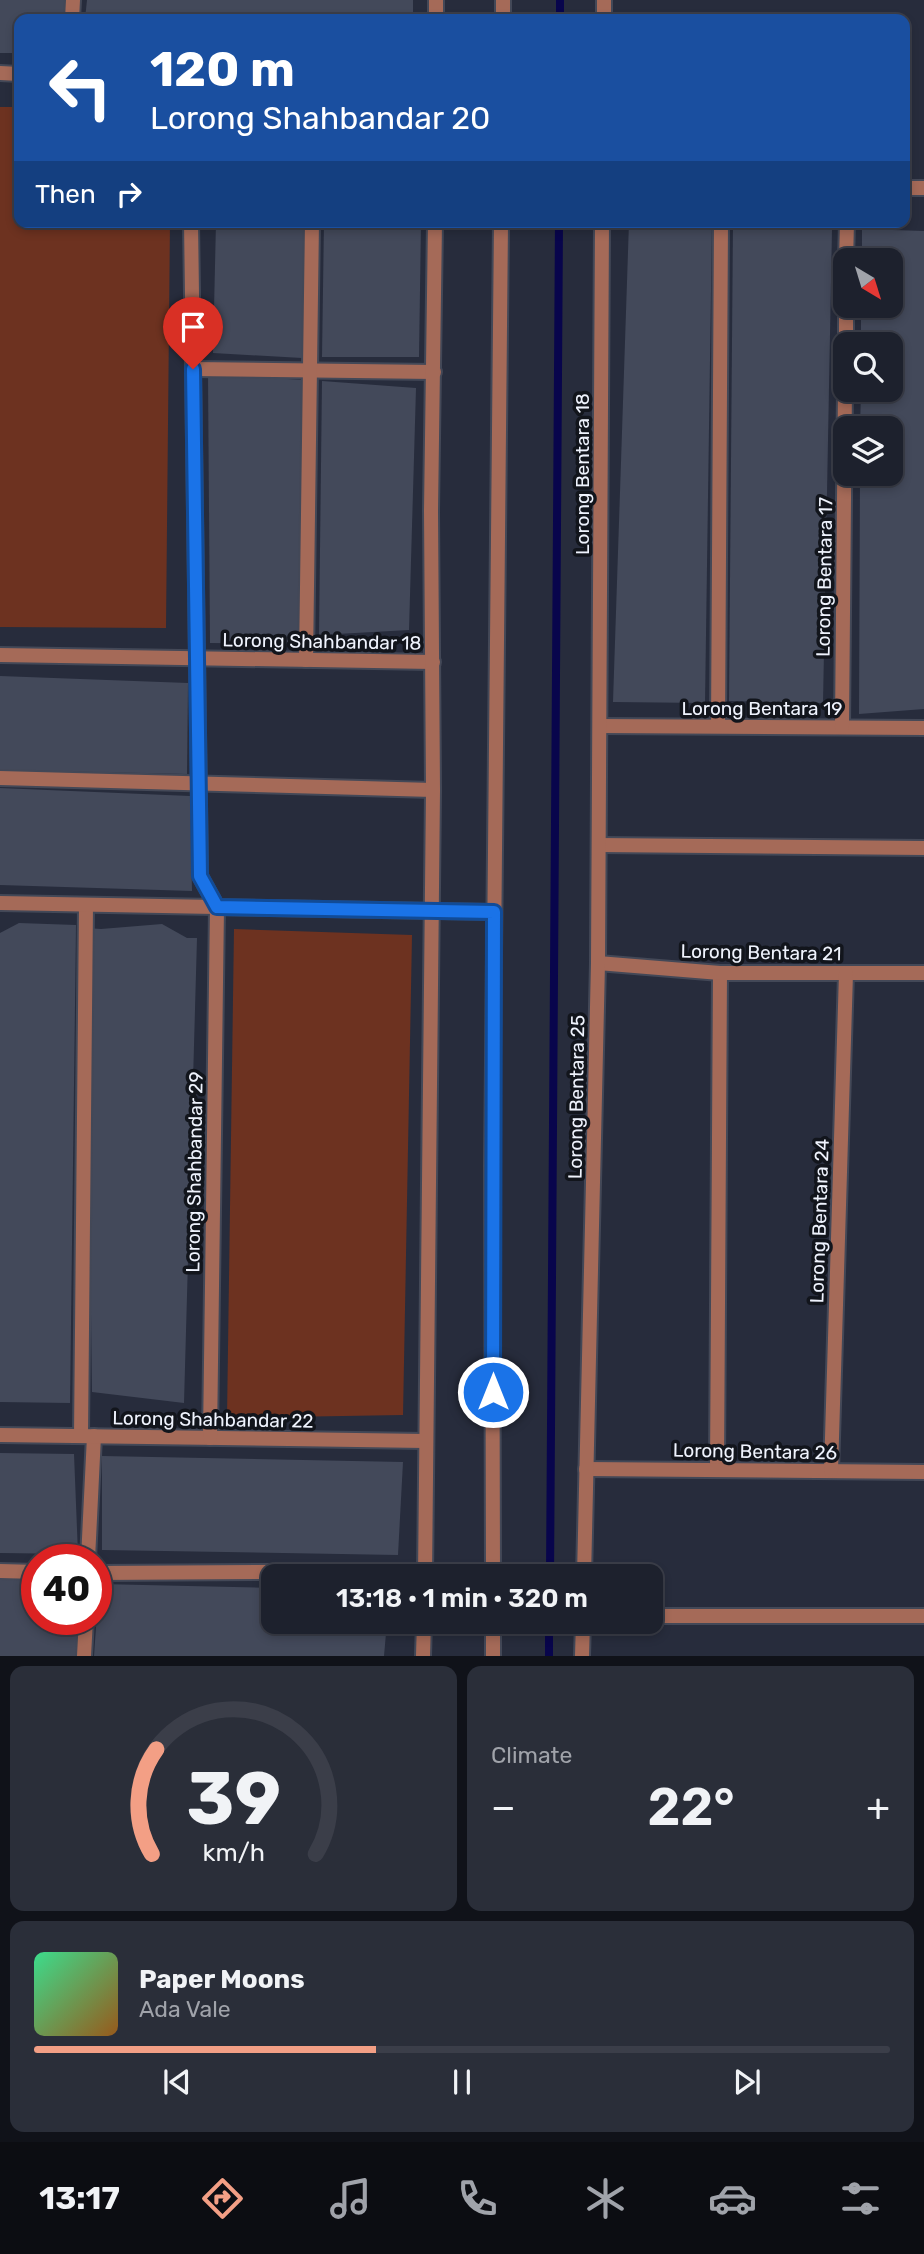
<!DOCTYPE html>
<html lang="en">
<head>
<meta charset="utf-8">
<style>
	body { margin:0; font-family:Rubik,sans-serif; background:#2a2e39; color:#f1f3f6; height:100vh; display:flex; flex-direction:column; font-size:26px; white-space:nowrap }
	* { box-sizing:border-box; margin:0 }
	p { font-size:23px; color:#a0a3aa }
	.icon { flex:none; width:38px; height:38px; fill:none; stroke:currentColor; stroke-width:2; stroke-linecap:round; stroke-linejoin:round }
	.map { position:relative; height:1656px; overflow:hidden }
	.sheet { display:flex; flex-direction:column; gap:10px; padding:10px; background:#101219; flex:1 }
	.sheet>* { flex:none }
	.guide { position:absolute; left:14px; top:14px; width:896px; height:214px; border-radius:14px; box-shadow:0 4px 10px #0003,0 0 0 2px #3b3e49; background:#1a4fa0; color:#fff; overflow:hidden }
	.needle { width:46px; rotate:142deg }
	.fabs { position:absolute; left:833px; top:248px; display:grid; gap:14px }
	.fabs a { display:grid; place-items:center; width:70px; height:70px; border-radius:14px; background:#1d212d; box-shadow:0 4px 10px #0003,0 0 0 2px #3b3e49; font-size:35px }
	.speed { position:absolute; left:21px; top:1544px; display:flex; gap:14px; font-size:35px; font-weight:700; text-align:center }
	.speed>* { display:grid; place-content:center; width:91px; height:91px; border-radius:50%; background:#1d212d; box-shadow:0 4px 10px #0003,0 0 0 2px #3b3e49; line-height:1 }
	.speed .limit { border:10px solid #d22; background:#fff; color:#111 }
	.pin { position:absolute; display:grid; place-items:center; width:60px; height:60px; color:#fff; margin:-72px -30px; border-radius:50% 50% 50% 0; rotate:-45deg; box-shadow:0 0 7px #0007 }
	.pin .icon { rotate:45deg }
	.me { position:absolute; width:77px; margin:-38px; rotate:0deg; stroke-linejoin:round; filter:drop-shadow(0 0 5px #0008) }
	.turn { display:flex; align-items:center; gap:24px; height:147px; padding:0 21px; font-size:32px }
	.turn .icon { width:91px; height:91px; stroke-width:2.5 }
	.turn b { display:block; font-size:49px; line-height:60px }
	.then { display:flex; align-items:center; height:66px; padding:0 21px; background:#0003; gap:14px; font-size:26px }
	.big { font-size:52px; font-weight:600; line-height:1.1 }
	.sheet .widget { flex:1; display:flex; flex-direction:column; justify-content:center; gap:10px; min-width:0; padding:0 24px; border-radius:14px; background:#2a2e39 }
	.sheet .dial { align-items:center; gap:0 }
	.dial svg { height:182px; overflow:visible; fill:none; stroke:#3b3e49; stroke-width:7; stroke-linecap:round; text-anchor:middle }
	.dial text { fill:#f1f3f6; stroke:none }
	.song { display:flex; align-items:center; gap:21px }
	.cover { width:84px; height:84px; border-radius:10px; background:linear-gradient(135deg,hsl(150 70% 55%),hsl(30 70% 35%)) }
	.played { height:7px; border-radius:4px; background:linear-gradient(90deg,#f39f85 40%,#3b3e49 40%) }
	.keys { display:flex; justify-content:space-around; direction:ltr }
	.heat { display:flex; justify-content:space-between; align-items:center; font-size:38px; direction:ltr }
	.sheet .tiles { flex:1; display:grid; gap:10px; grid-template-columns:1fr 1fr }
	.widget:last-child { grid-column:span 2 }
	.trip { position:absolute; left:261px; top:1564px; width:402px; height:70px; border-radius:14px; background:#1d212d; box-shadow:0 4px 10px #0003,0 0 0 2px #3b3e49; font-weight:600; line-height:70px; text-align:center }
	.dock { display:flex; height:112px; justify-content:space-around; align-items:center; background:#0c0d12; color:#a0a3aa }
	.dock .icon { width:49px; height:49px }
	.dock .active { color:#f39f85 }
	.dock b { font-size:32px; color:#f1f3f6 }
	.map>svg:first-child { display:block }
	.green { fill:#6d3220 }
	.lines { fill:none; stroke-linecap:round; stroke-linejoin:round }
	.stream { stroke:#08054c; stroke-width:8 }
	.building { fill:#43495a }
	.service-casing { stroke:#434857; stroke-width:18 }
	.minor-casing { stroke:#434857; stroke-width:18 }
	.tertiary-casing { stroke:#434857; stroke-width:18 }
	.service { stroke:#a56a58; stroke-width:14 }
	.minor { stroke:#a56a58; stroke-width:14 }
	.tertiary { stroke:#a56a58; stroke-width:14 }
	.route-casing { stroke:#114b97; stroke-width:18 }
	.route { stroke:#1a73e8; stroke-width:12 }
	.labels { text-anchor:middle; stroke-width:7; stroke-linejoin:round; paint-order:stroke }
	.street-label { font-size:19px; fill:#eff3fd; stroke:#12151c }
</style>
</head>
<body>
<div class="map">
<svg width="924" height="1656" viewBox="0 0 924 1656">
	<rect width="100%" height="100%" fill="#272c3c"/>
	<g class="green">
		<path d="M0 107H19V222H170L166 628 0 627Z"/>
		<path d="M234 929 412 935 403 1415 227 1418Z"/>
	</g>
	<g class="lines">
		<g class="stream">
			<path d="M560 19V0"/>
			<path d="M550 1577 559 222"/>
			<path d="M549 1656V1622"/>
		</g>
	</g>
	<g class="building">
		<path d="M0 0H65L64 19H19V53H0Z"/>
		<path d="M87 0H413V19H85Z"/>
		<path d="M216 222H305L302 358 213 353Z"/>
		<path d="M324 222H421L419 357H322Z"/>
		<path d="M629 222H712L705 703 613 702Z"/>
		<path d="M733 222H776L832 229 823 703 729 701Z"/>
		<path d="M862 229 924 231V709L859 714 860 474H891V429H860L861 390H891V345H861V306H891V261H862Z"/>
		<path d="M208 374 304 380 301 644 210 643Z"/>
		<path d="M322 381 416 388 409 630 319 635Z"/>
		<path d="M0 676 188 683 187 774 0 770Z"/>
		<path d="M0 788 190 796 192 891 0 885Z"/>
		<path d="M19 923 76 925 70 1403 0 1402V933Z"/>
		<path d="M162 924 187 938H197L184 1403 92 1392 86 928 101 929Z"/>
		<path d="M0 1453 74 1454 78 1554 0 1553Z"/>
		<path d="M102 1456 403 1462 398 1555 102 1550Z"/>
		<path d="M0 1577 37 1578V1619H78L76 1656H0Z"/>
		<path d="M99 1584 273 1588V1622H387L384 1656H94Z"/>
	</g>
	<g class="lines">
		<defs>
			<g id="service">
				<path d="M72 19 73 0"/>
				<path d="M193 369 434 372"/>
				<path d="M197 658 200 876 217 907"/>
				<path d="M306 660 312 222"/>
				<path d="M718 726 721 222"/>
				<path d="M0 778 433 790"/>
				<path d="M599 845 924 848"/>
				<path d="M81 1436 86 905"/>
				<path d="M717 1469 720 973"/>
				<path d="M88 1559 94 1436"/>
				<path d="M0 1571 37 1572"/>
				<path d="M96 1573 425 1571"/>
				<path d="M651 1616H924"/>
				<path d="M84 1656 86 1619"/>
			</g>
			<g id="minor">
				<path d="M436 0V19"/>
				<path d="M604 19V0"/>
				<path d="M0 73 19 74"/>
				<path d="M905 188H924"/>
				<path d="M191 222 197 658"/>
				<path d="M846 261 847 222"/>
				<path d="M846 345V306"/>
				<path d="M0 655 433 662"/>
				<path d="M600 726 924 728"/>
				<path d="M842 727 845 386"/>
				<path d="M0 903 494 912"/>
				<path d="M598 963 720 973H924"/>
				<path d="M0 1435 425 1441"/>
				<path d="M210 1438 217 907"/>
				<path d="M586 1469 924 1472"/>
				<path d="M831 1471 846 973"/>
				<path d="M425 1577 433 790 431 511 435 222"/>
				<path d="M584 1577 598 963 602 222"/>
				<path d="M423 1656 424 1622"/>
				<path d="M582 1656 583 1622"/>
			</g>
			<g id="tertiary">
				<path d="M503 19V0"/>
				<path d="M493 1577 492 1165 501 222"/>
				<path d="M493 1622V1656"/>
			</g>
		</defs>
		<use href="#service" class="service-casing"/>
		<use href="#minor" class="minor-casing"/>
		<use href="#tertiary" class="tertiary-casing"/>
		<use href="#service" class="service"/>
		<use href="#minor" class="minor"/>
		<use href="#tertiary" class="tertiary"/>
	</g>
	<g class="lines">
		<defs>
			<path id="route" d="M193 369 200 876 217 907 494 912 493 1392"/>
		</defs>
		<use href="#route" class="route-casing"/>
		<use href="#route" class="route"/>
	</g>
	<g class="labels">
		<g class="street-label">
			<text transform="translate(582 474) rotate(-90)" y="7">Lorong Bentara 18</text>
			<text transform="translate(824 577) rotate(-89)" y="7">Lorong Bentara 17</text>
			<text transform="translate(322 641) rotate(1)" y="7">Lorong Shahbandar 18</text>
			<text x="762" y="715">Lorong Bentara 19</text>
			<text transform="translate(761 952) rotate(1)" y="7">Lorong Bentara 21</text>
			<text transform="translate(576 1097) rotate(-89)" y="7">Lorong Bentara 25</text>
			<text transform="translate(194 1172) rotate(-89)" y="7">Lorong Shahbandar 29</text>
			<text transform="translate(819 1221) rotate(-88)" y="7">Lorong Bentara 24</text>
			<text transform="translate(213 1419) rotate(1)" y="7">Lorong Shahbandar 22</text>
			<text transform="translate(755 1451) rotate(1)" y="7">Lorong Bentara 26</text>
		</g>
	</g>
</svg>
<div class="fabs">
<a><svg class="needle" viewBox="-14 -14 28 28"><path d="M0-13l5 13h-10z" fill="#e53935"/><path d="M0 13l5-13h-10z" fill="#a0a3aa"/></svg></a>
<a><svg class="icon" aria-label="search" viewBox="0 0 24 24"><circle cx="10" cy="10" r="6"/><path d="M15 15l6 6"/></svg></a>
<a><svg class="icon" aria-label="layers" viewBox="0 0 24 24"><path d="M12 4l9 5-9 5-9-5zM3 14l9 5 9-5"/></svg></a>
</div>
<div class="speed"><div class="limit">40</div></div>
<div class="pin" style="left:193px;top:369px;background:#d93025"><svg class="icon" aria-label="arrive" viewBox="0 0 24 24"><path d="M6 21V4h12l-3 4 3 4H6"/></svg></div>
<svg class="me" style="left:493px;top:1392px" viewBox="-20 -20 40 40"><circle r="17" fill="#1a73e8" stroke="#fff" stroke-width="3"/><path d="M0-11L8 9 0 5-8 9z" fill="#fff"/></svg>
<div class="trip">13:18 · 1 min · 320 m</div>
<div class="guide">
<div class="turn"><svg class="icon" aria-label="left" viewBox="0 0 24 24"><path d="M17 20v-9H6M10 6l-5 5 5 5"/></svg><div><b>120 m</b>Lorong Shahbandar 20</div></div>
<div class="then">Then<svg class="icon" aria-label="right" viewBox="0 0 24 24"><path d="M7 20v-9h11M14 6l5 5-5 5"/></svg></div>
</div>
</div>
<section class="sheet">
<div class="tiles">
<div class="widget dial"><svg viewBox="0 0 100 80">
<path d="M14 69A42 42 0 1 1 86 69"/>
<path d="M14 69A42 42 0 0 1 16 23" stroke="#f39f85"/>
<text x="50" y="56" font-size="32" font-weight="700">39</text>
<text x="50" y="72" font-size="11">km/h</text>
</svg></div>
<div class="widget"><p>Climate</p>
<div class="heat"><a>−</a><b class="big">22°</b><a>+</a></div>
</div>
<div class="widget">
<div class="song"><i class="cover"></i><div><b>Paper Moons</b><p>Ada Vale</p></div></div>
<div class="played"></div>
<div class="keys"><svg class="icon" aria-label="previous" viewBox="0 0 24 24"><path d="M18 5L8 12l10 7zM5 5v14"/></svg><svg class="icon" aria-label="pause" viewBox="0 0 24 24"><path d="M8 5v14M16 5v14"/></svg><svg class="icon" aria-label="next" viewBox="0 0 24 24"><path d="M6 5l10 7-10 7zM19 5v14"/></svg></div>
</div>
</div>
</section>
<nav class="dock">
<b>13:17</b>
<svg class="icon active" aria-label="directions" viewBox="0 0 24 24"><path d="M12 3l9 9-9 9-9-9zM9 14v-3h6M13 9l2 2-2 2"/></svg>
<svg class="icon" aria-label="music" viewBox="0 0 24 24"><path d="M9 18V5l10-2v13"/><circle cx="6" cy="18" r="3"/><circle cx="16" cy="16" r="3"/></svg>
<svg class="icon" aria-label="phone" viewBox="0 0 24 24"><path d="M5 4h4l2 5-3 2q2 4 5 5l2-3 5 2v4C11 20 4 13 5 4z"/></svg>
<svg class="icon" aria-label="climate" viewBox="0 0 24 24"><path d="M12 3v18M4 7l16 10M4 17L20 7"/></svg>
<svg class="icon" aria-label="car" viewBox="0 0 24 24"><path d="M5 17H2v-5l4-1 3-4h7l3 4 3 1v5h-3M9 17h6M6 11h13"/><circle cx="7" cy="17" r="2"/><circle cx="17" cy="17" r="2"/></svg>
<svg class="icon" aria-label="filters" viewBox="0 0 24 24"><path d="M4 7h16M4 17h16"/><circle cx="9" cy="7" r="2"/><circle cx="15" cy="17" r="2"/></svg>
</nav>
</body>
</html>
